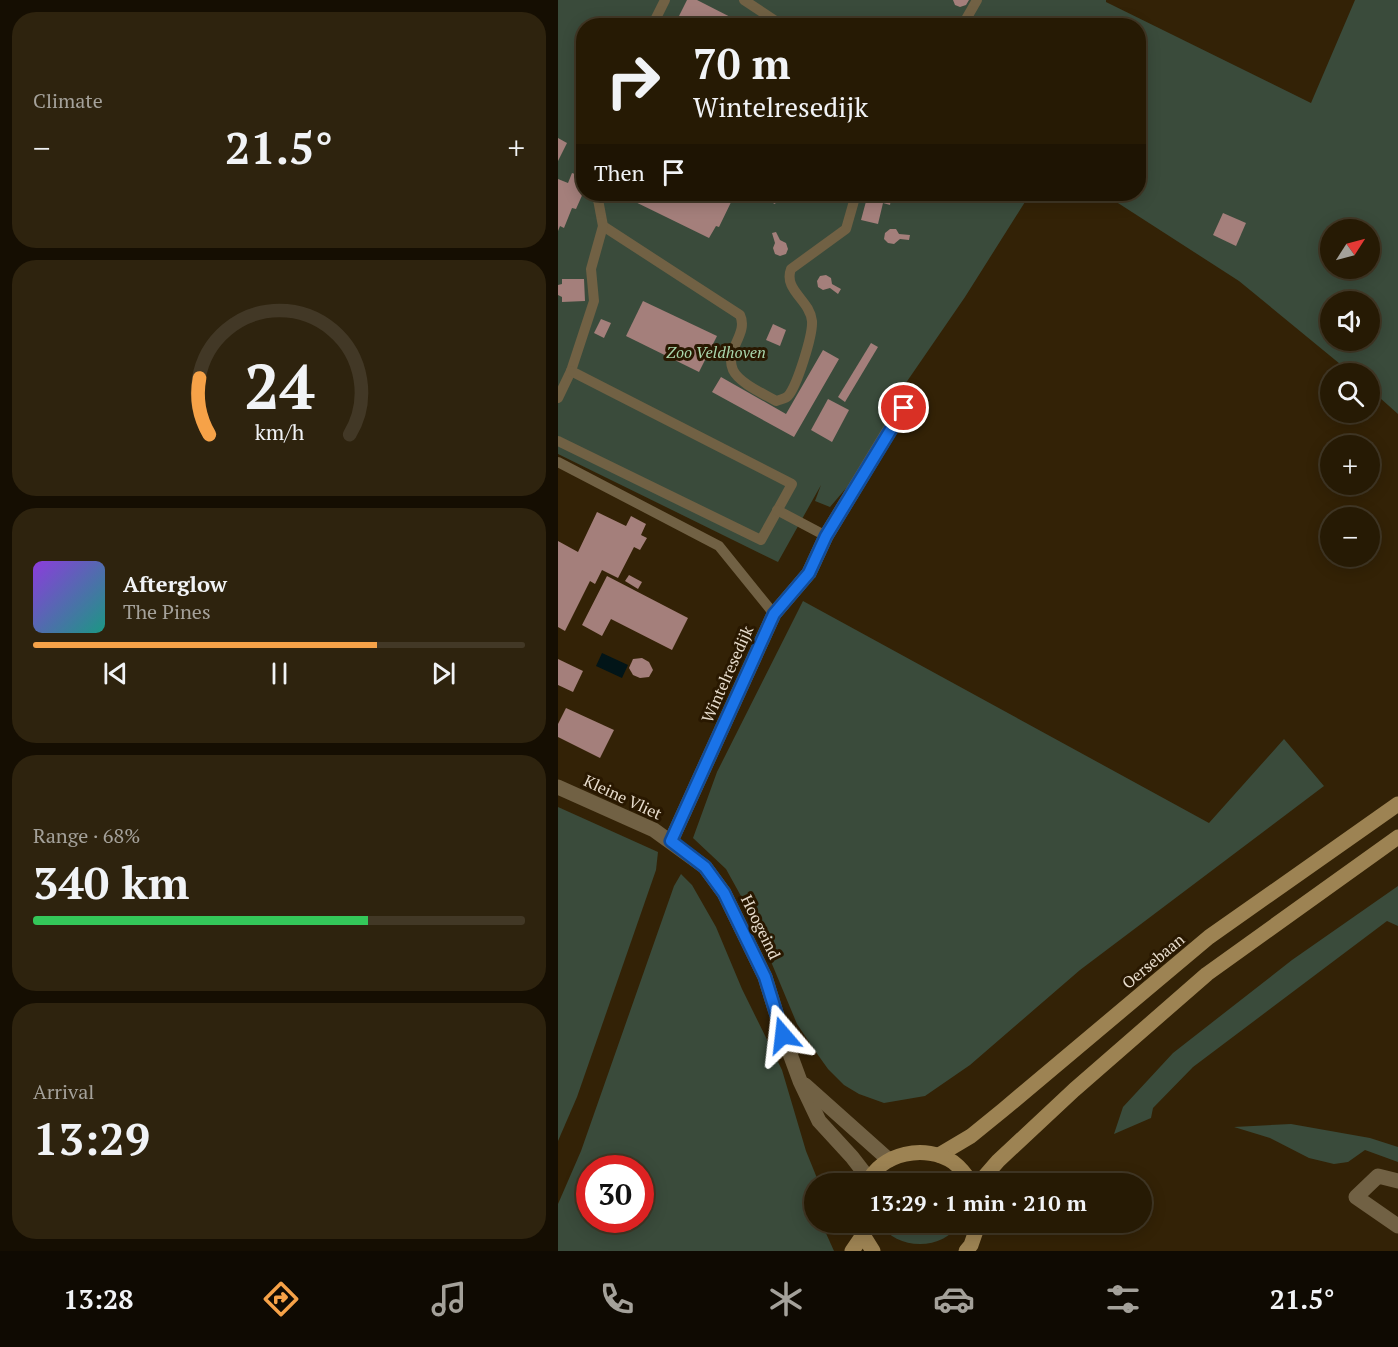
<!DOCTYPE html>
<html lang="en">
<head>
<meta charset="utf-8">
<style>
	body { margin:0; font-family:"PT Serif",serif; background:#2e230e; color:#f1f3f6; height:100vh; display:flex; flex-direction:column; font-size:22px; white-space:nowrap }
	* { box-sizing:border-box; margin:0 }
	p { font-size:20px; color:#a4a19a }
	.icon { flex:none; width:33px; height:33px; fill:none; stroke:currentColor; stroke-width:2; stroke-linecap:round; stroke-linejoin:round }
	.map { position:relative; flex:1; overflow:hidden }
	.side { display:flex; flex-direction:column; gap:12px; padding:12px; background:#150e02; width:558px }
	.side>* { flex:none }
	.banner { position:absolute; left:18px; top:18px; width:570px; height:183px; border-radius:24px; box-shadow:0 3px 15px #0003,0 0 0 2px #423826; background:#261a04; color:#f1f3f6; overflow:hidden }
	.needle { width:39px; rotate:54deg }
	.controls { position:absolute; left:762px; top:219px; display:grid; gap:12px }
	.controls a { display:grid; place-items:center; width:60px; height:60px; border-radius:50%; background:#261a04; box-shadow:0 3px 15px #0003,0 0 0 2px #423826; font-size:30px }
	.speed { position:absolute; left:18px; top:1155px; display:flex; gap:12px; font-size:30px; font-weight:700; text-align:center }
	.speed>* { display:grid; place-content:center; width:78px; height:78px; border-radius:50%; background:#261a04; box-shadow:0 3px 15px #0003,0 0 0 2px #423826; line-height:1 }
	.speed .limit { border:9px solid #d22; background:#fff; color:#111 }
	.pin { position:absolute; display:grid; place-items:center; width:51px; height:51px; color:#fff; margin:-26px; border:3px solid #fff; border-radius:50%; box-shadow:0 2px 6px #0007 }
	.me { position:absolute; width:66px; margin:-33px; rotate:343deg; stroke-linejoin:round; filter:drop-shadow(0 0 4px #0008) }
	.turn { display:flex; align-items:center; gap:21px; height:126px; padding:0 18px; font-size:27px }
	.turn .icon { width:78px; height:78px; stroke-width:2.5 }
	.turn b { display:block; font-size:42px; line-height:51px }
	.then { display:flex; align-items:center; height:57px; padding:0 18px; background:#0003; gap:12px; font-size:22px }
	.big { font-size:45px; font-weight:600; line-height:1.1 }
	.side .widget { flex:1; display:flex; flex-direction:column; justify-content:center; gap:9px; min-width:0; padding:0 21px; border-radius:24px; background:#2e230e }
	.side .dial { align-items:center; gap:0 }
	.dial svg { height:156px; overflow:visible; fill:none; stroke:#423826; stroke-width:7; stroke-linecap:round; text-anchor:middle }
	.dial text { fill:#f1f3f6; stroke:none }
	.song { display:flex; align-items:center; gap:18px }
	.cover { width:72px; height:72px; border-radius:9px; background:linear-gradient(135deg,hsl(270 70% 55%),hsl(170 70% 35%)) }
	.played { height:6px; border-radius:3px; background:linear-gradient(90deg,#f6a248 70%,#423826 70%) }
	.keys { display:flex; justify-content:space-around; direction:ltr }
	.heat { display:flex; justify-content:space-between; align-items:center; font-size:33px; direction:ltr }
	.charge { height:9px; border-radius:4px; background:linear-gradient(90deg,#34c759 68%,#423826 0) }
	.trip { position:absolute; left:246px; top:1173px; width:348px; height:60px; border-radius:30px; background:#261a04; box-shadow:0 3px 15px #0003,0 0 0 2px #423826; font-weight:600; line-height:60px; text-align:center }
	.tab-bar { display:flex; height:96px; justify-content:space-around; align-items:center; background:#0f0a02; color:#a4a19a }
	.tab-bar .icon { width:42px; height:42px }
	.tab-bar .current { color:#f6a248 }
	.tab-bar b { font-size:27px; color:#f1f3f6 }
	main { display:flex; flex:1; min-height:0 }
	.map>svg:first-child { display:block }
	.green { fill:#3a4b3b; fill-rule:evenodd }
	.water { fill:#021518 }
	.building { fill:#a47f7b }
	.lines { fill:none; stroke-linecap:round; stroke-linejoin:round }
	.lane { stroke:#716144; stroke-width:10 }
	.street { stroke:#716144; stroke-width:15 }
	.secondary { stroke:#9d8353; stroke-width:15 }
	.route-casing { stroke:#114b97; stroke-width:15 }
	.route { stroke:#1a73e8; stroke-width:10 }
	.labels { text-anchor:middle; stroke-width:6; stroke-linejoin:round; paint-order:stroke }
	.park-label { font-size:16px; font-style:italic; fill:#a9d7ac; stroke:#291800 }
	.street-label { font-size:16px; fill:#e8ddcd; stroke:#291800 }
</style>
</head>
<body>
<main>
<section class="side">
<div class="widget"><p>Climate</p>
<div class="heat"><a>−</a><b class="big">21.5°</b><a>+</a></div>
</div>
<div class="widget dial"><svg viewBox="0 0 100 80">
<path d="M14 69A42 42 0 1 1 86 69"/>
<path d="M14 69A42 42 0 0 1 9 40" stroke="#f6a248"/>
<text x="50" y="56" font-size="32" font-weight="700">24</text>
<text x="50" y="72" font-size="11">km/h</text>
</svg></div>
<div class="widget">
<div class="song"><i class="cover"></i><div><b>Afterglow</b><p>The Pines</p></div></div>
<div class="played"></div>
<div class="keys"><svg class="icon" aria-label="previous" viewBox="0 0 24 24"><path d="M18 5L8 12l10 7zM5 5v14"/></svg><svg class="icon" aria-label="pause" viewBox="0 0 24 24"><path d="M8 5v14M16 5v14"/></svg><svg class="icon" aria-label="next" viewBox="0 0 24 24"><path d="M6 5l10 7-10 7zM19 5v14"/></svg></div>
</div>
<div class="widget"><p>Range · 68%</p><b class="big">340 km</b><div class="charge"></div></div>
<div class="widget"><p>Arrival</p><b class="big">13:29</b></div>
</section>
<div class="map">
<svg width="840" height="1251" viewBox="0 0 840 1251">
	<rect width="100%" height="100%" fill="#332206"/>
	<g class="green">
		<path d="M0 0H548V2L753 103 797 0H840V414L812 389V374L793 373 681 281 546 194H580V26H26V194H472L407 297 341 393 313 459 272 507 257 501 263 485 220 562 0 454ZM772 230H812V268H772ZM772 302H812V340H772Z"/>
		<path d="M245 601 651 823 726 739 766 786 522 970 412 1065 367 1096 326 1103 301 1094 286 1085 270 1069 255 1048 239 1024 194 916 168 869 135 838 159 772Z"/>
		<path d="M0 807 100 852 98 870 19 1097 0 1141Z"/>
		<path d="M123 874 134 885 158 927 184 989 224 1070 248 1151 261 1183 256 1184V1222L267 1223V1231L276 1251H0V1204L23 1151 116 886ZM32 1168H82V1220H32Z"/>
		<path d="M840 886V926L829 921 635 1067 595 1108 593 1118 556 1134 565 1107 615 1053 734 960Z"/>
		<path d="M733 1124 812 1138 840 1147V1162L807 1150 790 1162 776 1164 751 1158 712 1138 676 1127Z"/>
		<path d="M356 1172 378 1174 390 1183H333L345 1175Z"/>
		<path d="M322 1223V1222L401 1223C387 1251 337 1251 322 1223Z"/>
	</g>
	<path class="water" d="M44 653 70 665 64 678 38 666Z"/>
	<g class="building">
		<path d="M129 0H139L190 26H116Z"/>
		<path d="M395 0H411L408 5 402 7 397 5Z"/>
		<path d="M0 138 9 143 0 161Z"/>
		<path d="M14 173 26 177V191L18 209 14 208 6 228 2 226 0 231V179L10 183Z"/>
		<path d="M61 194H177L161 227 158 226 151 238Z"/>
		<path d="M195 194H222L217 204Z"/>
		<path d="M310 194H334L332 205 325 203 320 224 303 220Z"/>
		<path d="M665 213 688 223 678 246 655 235Z"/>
		<path d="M332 229H338L341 234 352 235 351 240 342 239 336 244 330 243 326 239 327 233Z"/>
		<path d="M218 232 222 240 228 243 230 249 228 254 222 256 217 254 215 248 217 243 214 233Z"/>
		<path d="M268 275 273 278 274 284 283 289 280 294 272 288 265 290 260 287 259 281 262 276Z"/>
		<path d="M4 279H26L27 301 4 302V297L0 295V285L4 284Z"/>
		<path d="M85 301 159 336 141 372 68 336Z"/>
		<path d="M43 319 53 323 46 338 36 333Z"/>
		<path d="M215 324 228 330 222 346 208 340Z"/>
		<path d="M313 343 320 347 287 402 280 397Z"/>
		<path d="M265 350 281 359 236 437 154 392 163 377 228 414Z"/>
		<path d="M270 399 291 410 274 442 253 430Z"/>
		<path d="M39 512 68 526 73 516 88 524 83 535 89 538 82 550 76 547 60 578 44 570 37 584 32 581 7 631 0 627V541L20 552Z"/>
		<path d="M71 575 84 582 80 589 67 581Z"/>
		<path d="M49 576 130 618 114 650 53 619 44 636 24 625Z"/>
		<path d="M84 658 91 662 95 670 91 677 82 678 75 675 71 668 75 659Z"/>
		<path d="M0 659 25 671 15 692 0 685Z"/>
		<path d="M8 708 56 730 42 758 0 737V724Z"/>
	</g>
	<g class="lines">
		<g class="lane">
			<path d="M186 0 225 26"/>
			<path d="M94 26 107 0"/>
			<path d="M402 26 407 21 419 0"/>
			<path d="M45 226 182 315C191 334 166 350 175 370 181 383 206 394 218 401 223 399 227 399 230 396 239 386 255 335 254 321 252 300 225 290 233 269L288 229 298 194"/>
			<path d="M0 398 13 371 36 301 33 269 45 226 39 194"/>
			<path d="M0 441 203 540 234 484 13 371"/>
			<path d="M0 462 161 546 216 614"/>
			<path d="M219 510 268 536"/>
		</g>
		<g class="street">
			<path d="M0 787 96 830 147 867 166 893 207 977 225 1035 242 1081 261 1121 294 1157 311 1179"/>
			<path d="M113 841 216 614 251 573 268 536 346 407"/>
			<path d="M247 1085 331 1160"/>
			<path d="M840 1181 820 1176 798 1197 840 1226"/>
		</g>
		<g class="secondary">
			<path d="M381 1155 413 1136 445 1110 651 937 840 804"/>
			<path d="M309 1184C323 1152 368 1144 395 1162 403 1168 409 1176 414 1184"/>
			<path d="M420 1184 440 1161 516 1090 649 974 840 837"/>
			<path d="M302 1222 305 1235 315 1251"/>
			<path d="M294 1251 305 1235"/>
			<path d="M408 1251 413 1245 421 1222"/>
		</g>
	</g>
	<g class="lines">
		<defs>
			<path id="route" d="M225 1035 207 977 166 893 147 867 113 841 216 614 251 573 268 536 346 408"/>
		</defs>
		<use href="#route" class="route-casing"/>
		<use href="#route" class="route"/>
	</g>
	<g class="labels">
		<g class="park-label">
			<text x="158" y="358">Zoo Veldhoven</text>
		</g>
		<g class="street-label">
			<text transform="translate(169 674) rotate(-66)" y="6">Wintelresedijk</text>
			<text transform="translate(65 797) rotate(25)" y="6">Kleine Vliet</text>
			<text transform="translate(203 927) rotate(64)" y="6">Hoogeind</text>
			<text transform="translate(595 961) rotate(-40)" y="6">Oersebaan</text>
		</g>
	</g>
</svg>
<div class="controls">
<a><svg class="needle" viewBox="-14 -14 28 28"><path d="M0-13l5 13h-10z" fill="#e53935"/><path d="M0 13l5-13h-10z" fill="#a4a19a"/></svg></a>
<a><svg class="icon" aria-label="sound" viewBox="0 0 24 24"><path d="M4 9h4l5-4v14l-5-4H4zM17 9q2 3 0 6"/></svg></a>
<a><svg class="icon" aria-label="search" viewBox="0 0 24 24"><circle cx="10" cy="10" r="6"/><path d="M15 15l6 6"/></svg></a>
<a>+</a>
<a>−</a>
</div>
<div class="speed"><div class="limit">30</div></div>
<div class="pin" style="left:346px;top:408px;background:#d93025"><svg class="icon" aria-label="arrive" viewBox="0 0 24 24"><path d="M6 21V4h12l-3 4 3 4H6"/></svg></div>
<svg class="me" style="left:225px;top:1035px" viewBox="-20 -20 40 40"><path d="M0-17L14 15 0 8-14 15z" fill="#1a73e8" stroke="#fff" stroke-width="4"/></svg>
<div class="trip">13:29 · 1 min · 210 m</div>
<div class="banner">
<div class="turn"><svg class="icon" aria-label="right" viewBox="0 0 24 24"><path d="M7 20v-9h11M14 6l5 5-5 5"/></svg><div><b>70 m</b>Wintelresedijk</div></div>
<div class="then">Then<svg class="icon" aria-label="arrive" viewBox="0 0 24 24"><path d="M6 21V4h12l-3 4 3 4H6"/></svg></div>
</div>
</div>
</main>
<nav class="tab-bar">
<b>13:28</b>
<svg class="icon current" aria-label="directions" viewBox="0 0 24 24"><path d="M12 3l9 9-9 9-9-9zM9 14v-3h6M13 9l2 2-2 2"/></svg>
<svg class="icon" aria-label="music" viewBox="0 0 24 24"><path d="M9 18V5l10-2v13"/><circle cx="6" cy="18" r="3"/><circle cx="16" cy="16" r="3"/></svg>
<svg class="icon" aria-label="phone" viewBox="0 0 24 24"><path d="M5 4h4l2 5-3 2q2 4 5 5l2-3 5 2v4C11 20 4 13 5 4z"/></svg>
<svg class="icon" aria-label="climate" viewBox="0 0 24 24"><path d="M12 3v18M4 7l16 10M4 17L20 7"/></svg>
<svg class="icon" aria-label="car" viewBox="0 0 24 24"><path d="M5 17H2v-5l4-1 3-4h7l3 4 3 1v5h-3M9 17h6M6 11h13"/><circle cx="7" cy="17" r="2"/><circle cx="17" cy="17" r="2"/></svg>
<svg class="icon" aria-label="filters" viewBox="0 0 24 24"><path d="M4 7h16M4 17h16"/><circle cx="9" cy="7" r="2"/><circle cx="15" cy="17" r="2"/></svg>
<b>21.5°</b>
</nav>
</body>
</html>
